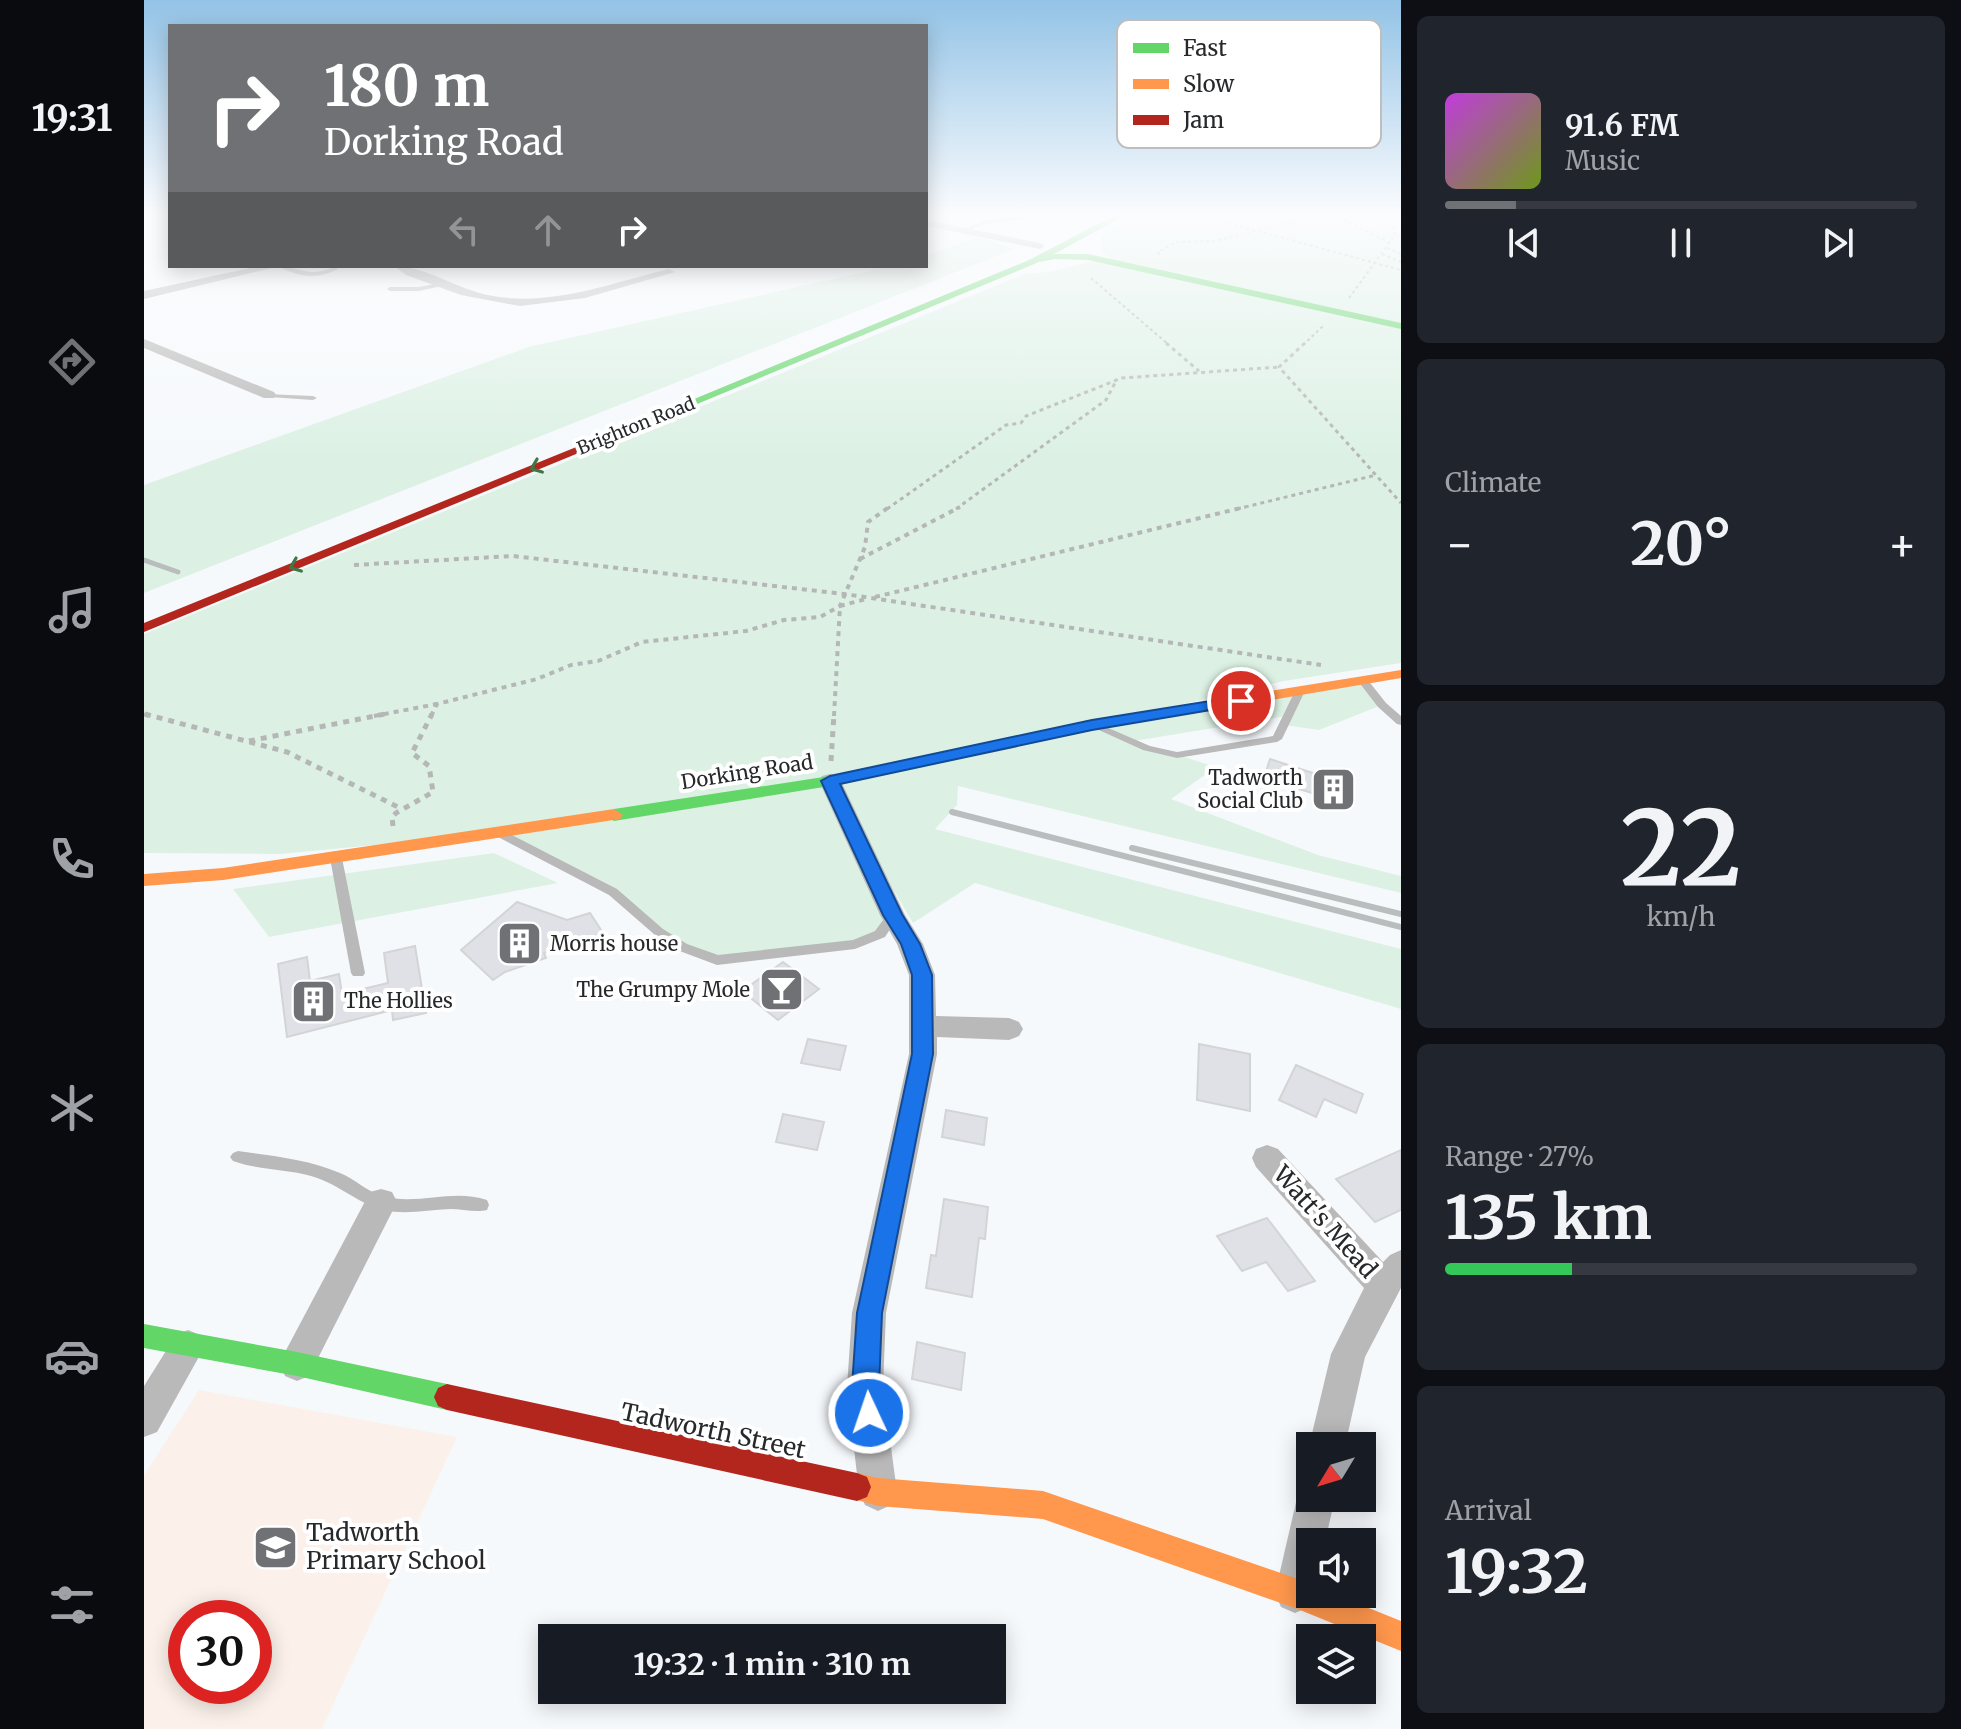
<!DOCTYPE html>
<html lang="en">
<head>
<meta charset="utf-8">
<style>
	body { margin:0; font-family:Merriweather,serif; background:#20242c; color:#f1f3f6; height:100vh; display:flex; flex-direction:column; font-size:30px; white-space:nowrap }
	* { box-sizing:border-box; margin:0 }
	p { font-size:26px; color:#9ea1a6 }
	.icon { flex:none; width:44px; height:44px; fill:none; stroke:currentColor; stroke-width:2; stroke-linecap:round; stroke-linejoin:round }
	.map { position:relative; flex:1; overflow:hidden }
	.drawer { display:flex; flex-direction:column; gap:16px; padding:16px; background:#0d0f14; width:560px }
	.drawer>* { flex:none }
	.top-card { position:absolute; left:24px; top:24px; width:760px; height:244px; border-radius:0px; box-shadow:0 4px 20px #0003; background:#6f7174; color:#fff; overflow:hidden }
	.needle { width:52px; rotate:232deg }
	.controls { position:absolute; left:1152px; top:1432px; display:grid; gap:16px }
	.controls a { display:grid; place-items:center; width:80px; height:80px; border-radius:0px; background:#171b24; box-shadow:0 4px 20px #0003; font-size:40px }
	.speed { position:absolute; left:24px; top:1600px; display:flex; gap:16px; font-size:40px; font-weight:700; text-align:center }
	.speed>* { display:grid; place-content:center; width:104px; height:104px; border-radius:50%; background:#171b24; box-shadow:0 4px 20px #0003; line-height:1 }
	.speed .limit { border:12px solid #d22; background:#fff; color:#111 }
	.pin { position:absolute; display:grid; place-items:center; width:68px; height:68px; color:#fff; margin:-34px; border:4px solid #fff; border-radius:50%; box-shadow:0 2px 8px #0007 }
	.me { position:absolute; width:88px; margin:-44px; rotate:357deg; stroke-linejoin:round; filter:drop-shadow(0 0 6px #0008) }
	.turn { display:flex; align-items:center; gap:28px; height:168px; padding:0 24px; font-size:36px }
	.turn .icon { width:104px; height:104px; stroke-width:2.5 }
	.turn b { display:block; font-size:56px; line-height:68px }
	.lanes { display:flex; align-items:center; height:76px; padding:0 24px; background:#0003; justify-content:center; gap:40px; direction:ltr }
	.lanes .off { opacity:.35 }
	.big { font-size:60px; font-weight:700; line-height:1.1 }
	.drawer .widget { flex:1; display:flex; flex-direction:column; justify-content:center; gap:12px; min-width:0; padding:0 28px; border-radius:12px; background:#20242c }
	.drawer .dial { align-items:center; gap:0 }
	.dial b { font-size:104px; line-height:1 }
	.song { display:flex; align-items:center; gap:24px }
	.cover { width:96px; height:96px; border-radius:12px; background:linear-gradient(135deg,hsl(290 70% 55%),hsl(80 70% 35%)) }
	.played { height:8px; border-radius:4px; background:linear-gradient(90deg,#6f7174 15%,#363941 15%) }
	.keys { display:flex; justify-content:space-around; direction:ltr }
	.heat { display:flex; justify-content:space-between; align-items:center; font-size:44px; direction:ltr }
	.charge { height:12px; border-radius:6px; background:linear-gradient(90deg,#34c759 27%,#363941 0) }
	.trip { position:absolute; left:394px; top:1624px; width:468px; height:80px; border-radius:0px; background:#171b24; box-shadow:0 4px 20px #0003; font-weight:700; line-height:80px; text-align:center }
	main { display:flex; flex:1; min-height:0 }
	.tabs { display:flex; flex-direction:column; width:144px; justify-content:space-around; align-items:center; background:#090b0e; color:#9ea1a6 }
	.tabs .icon { width:56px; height:56px }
	.tabs .selected { color:#6f7174 }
	.tabs b { font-size:36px; color:#f1f3f6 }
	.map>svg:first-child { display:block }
	.education { fill:#fbf1ea; fill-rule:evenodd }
	.green { fill:#dcf1e4 }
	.building { fill:#e0e0e7; stroke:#d3d4d6; stroke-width:2 }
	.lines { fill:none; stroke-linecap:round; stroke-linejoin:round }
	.path-far3 { stroke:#b5b7b7; stroke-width:2; stroke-dasharray:3 3; stroke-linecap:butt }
	.path-far2 { stroke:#b5b7b7; stroke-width:3; stroke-dasharray:4 4; stroke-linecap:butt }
	.path-far1 { stroke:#b5b7b7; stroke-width:4; stroke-dasharray:5 5; stroke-linecap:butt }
	.path { stroke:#b5b7b7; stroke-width:5; stroke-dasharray:6 6; stroke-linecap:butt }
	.lane { fill:#bab9b9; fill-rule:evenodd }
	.street { fill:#bab9b9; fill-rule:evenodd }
	.fast { fill:#63d668; fill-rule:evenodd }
	.slow { fill:#ff974d; fill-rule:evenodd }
	.jam { fill:#b3261e; fill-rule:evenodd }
	.rail-far1 { stroke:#babdbd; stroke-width:5 }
	.rail { stroke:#babdbd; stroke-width:6 }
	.oneway { stroke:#417646 }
	.route { fill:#1a73e8; stroke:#114b97; stroke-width:2 }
	.labels { text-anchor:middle; stroke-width:8; stroke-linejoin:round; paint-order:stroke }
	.far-street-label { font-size:18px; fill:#26282a; stroke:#fff }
	.street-label { font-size:20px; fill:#26282a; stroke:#fff }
	.poi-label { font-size:20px; fill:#26282a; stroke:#fff; text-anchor:end }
	.near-street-label { font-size:24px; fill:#26282a; stroke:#fff }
	.near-poi-label { font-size:24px; fill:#26282a; stroke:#fff; text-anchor:start }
	.key { fill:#fff; stroke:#bebebf; stroke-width:2 }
	.key-label { font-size:22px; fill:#26282a }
</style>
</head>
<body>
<main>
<nav class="tabs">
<b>19:31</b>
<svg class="icon selected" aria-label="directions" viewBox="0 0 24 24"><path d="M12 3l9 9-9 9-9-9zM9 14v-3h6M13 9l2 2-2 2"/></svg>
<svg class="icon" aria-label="music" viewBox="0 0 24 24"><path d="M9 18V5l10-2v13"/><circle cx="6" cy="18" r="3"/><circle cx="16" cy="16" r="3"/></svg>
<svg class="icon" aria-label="phone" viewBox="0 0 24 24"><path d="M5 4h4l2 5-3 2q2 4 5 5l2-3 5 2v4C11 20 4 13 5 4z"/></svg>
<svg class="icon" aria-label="climate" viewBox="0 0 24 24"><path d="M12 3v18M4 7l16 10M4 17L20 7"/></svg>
<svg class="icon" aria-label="car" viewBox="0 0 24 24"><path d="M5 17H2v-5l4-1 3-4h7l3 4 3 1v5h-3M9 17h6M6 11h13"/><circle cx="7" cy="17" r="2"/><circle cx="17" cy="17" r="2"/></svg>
<svg class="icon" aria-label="filters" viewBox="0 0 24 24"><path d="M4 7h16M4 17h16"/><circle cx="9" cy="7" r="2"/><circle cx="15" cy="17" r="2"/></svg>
</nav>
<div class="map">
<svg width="1257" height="1729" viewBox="0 0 1257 1729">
	<rect width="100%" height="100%" fill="#f6f9fc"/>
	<path class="education" d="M55 1390 313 1437 178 1729H0V1475ZM42 1618H110V1686H42Z"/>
	<g class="green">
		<path d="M990 214H1257V663L1140 681 966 721 1219 681 1238 705 1175 730 1140 725 1143 716 990 741 1072 767 1027 799 1174 855 1257 876V893L814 786 813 805 791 829 1257 949V1009L831 883 769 923 692 792 749 915 725 940 591 960 538 947 469 892 357 833 137 854 0 853V634L883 273C913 275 936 260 967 260L956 248 959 233Z"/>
		<path d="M835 237 870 249 0 593V485L385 347 748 266H782V255Z"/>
		<path d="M350 853 414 883 125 937 89 889Z"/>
	</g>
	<g class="building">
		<path d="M1126 759 1190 780 1184 798 1120 778Z"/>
		<path d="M373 902 423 920 446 913 459 933 400 953 402 958 361 972 349 980 317 950Z"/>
		<path d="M271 946 282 1013 249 1020 248 1010 143 1037 134 964 163 957 166 981 195 974 198 994 244 983 240 953Z"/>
		<path d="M639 962 675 989 634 1020 598 991Z"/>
		<path d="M664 1039 702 1046 696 1070 657 1063Z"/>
		<path d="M1055 1044 1106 1054V1111L1053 1100Z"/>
		<path d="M1152 1065 1219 1094 1212 1113 1180 1099 1172 1117 1135 1100Z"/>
		<path d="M802 1110 843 1118 840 1145 798 1137Z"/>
		<path d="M639 1114 680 1122 673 1150 632 1142Z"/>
		<path d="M1257 1150V1210L1231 1222 1192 1179Z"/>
		<path d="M800 1199 844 1207 841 1239 835 1238 828 1297 782 1288 787 1255 792 1256Z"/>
		<path d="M1123 1218 1171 1281 1144 1291 1122 1262 1098 1271 1073 1236Z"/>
		<path d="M773 1342 821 1353 817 1390 768 1379Z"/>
	</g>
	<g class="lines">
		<g class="path-far3">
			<path d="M1050 214 1257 270"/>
			<path d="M1190 214 1246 243"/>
			<path d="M1243 248 1257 254"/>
			<path d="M1238 254 1257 262"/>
			<path d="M1015 255 1014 252 1032 242 1071 241 1175 214"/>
			<path d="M947 278 1025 345"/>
			<path d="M1205 298 1251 235 1247 214"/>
			<path d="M1159 345 1179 326"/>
		</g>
		<g class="path-far2">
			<path d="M1022 343 1055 371"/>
			<path d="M1161 343 1135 367 1257 503"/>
			<path d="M743 509 862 425 877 423 882 416 978 378 1135 367"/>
			<path d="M812 509 962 400 973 379"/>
			<path d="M1093 509 1232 475"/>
		</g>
		<g class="path-far1">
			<path d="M716 559 816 507"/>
			<path d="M210 565 369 556 700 594 1177 665"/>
			<path d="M731 597 1101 507"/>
			<path d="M0 714 5 716"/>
			<path d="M230 716 293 704"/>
			<path d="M287 716 293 704 393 679 427 665 454 661 498 642 602 631 640 620 676 617 696 606 721 547 724 522 745 507"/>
			<path d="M690 716 696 606 722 599"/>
		</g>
		<g class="path">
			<path d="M1 714 143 752 256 808"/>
			<path d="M105 741 241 714"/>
			<path d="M687 761 690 714"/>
			<path d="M249 826 248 817 252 813 289 792 285 766 268 753 288 714"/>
		</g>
		<g class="lane">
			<path d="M879 216 881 219 841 224 820 232 817 230 840 221Z"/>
			<path d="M134 266C156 266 162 278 188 268L186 266H192L194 269C174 280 153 277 134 266Z"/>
			<path d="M300 282 302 285 275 291H246L243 289 246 287H275Z"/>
			<path d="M123 394 169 396 173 398 169 400 125 397 123 396Z"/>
			<path d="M1219 678 1223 679 1242 703 1257 716V725L1253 724 1234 707 1214 681Z"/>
			<path d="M1156 688 1161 691 1138 739 1133 742 1033 758 999 750 946 726 951 723 955 724 1006 746 1033 752 1129 736 1151 691Z"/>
			<path d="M358 830 473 889 519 929 543 944 574 955 709 940 731 931 745 912 749 911 755 915 741 937 711 949 573 965 533 950 511 935 465 895 354 837 352 834 354 831Z"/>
			<path d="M192 854 198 858 221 973 219 976H209L207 973 186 858Z"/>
			<path d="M94 1151C129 1156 163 1159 196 1173 211 1179 223 1192 239 1196 273 1206 308 1188 343 1200L345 1205 343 1210C332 1213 318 1209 306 1209 284 1210 261 1215 239 1210 213 1203 193 1183 167 1176 142 1169 114 1170 89 1161L86 1157 89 1153Z"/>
		</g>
		<g class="street">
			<path d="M782 220 896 243 901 246 896 249 782 226Z"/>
			<path d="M115 266H136L0 299V291Z"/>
			<path d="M250 266C281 266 313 289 344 295 405 308 467 283 525 269L531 272 441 298 376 306 317 295 262 275Z"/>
			<path d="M0 339 130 392 132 395 130 398H120L0 348Z"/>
			<path d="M686 774 694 776 697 781 761 915 779 944 791 975 792 1016 865 1018 875 1022 879 1029 875 1036 865 1040 793 1037V1054L742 1313 739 1387 753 1492 747 1505 734 1511 721 1505 715 1492 703 1387 708 1313 765 1054V975L753 944 736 915 675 781 678 776Z"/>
			<path d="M1123 1145 1134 1149 1239 1262 1246 1255 1257 1250V1288L1221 1357 1201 1446H1166V1449L1165 1446 1187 1354 1220 1288 1112 1167 1108 1158 1112 1149Z"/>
			<path d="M237 1189 248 1192 253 1202 165 1376 153 1381 141 1376 136 1364 141 1352 226 1192Z"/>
			<path d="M44 1330 56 1335 61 1346 13 1432 0 1437V1386L32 1335Z"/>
			<path d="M1166 1482V1498H1191L1181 1542H1166V1594H1170L1165 1607 1151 1613 1137 1607 1131 1593 1153 1498 1159 1485Z"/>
		</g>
		<g class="fast">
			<path d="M973 214H984L910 254H944L1257 323V329L944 260 911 259 895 262 488 431 478 429 885 260Z"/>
			<path d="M1052 703 1057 705 1060 708 1057 711 948 730 686 786 470 821 461 815 470 809 686 776 948 720Z"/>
			<path d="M0 1324 153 1352 303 1384 312 1388 316 1397 312 1406 303 1410 153 1376 0 1348Z"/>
		</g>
		<g class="slow">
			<path d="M1257 670V678L1052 713 1044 708 1052 703Z"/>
			<path d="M470 809 479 815 476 819 79 880 0 886V874L79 868Z"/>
			<path d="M713 1473 734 1478 899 1491 1151 1578 1166 1584V1594H1190L1257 1621V1651L1151 1608 899 1519 734 1506 703 1497 699 1487 703 1477Z"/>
		</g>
		<g class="jam">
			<path d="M484 426 490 429 488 431 0 632V623Z"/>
			<path d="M303 1384 713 1473 723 1477 727 1487 723 1497 713 1501 303 1410 294 1406 290 1397 294 1388Z"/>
		</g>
		<path class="rail-far1" d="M0 560 34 572"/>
		<g class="rail">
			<path d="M808 812 1257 927"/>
			<path d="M988 848 1257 914"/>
		</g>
	</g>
	<defs><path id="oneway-chevron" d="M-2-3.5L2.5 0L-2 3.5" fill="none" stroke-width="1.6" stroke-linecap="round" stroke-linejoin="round" transform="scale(2)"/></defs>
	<g class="oneway">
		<use href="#oneway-chevron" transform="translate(392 467) rotate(158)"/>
		<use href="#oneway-chevron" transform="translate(151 566) rotate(158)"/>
	</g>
	<linearGradient id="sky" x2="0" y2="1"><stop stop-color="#93c3e6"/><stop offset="0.47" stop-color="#fbfcfe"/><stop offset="1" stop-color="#fbfcfe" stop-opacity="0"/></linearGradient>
	<rect width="1257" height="456" fill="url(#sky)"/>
	<path class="route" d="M1097 696 1105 701 1102 704 948 730 696 784 758 914 776 944 788 975 789 1054 738 1313 735 1387 738 1413 734 1422 725 1426 715 1422 708 1387 713 1313 768 1054V975L757 944 739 915 677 781 686 776 948 720Z"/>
	<defs>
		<symbol id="building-square" viewBox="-11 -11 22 22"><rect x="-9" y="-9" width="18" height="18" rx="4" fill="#6f7174" stroke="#fff"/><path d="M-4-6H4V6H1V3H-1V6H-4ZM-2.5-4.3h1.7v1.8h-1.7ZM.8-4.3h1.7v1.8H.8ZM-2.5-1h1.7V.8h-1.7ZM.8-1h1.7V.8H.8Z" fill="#fff"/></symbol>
		<symbol id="bar-square" viewBox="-11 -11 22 22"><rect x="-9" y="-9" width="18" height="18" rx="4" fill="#6f7174" stroke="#fff"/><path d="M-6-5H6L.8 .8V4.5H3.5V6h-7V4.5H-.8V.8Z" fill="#fff"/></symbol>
		<symbol id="school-square" viewBox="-11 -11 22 22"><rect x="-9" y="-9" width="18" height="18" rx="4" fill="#6f7174" stroke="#fff"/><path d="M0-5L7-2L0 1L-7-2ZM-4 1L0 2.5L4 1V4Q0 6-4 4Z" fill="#fff"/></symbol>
	</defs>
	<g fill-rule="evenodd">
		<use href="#building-square" x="1164" y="764" width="51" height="51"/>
		<use href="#building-square" x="350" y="918" width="51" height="51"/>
		<use href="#bar-square" x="612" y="964" width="51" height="51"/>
		<use href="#building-square" x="144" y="976" width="51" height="51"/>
		<use href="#school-square" x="106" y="1522" width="51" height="51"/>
	</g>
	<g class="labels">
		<g class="far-street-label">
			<text transform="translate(492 426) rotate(-22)" y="6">Brighton Road</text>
		</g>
		<g class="street-label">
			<text transform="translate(603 772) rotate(-9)" y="7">Dorking Road</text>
		</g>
		<g class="poi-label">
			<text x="1159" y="785">Tadworth<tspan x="1159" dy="23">Social Club</tspan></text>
			<text x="406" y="951" text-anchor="start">Morris house</text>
			<text x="606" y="997">The Grumpy Mole</text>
			<text x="200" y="1008" text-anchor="start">The Hollies</text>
		</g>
		<g class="near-street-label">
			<text transform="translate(1181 1222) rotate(48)" y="8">Watt's Mead</text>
			<text transform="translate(569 1431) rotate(12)" y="8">Tadworth Street</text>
		</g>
		<g class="near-poi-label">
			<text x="162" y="1541">Tadworth<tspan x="162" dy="28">Primary School</tspan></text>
		</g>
	</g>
	<rect x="973" y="20" width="264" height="128" rx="12" class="key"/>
	<rect x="989" y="43" width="36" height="10" fill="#63d668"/>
	<rect x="989" y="79" width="36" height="10" fill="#ff974d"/>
	<rect x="989" y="115" width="36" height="10" fill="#b3261e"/>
	<g class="key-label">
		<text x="1039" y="56">Fast</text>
		<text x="1039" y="92">Slow</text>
		<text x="1039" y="128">Jam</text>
	</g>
</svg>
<div class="controls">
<a><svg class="needle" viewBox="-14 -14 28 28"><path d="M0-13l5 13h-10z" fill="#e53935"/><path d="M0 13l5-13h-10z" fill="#9ea1a6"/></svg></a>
<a><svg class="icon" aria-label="sound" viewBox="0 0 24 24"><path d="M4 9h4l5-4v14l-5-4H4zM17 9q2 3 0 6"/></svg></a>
<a><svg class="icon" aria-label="layers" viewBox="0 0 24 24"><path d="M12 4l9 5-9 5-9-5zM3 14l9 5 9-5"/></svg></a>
</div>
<div class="speed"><div class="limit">30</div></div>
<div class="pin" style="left:1097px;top:701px;background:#d93025"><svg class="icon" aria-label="arrive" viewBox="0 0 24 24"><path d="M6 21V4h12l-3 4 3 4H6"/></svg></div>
<svg class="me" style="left:725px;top:1413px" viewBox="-20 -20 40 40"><circle r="17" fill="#1a73e8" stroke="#fff" stroke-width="3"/><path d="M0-11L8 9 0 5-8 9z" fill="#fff"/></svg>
<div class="trip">19:32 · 1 min · 310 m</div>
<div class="top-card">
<div class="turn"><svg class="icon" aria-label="right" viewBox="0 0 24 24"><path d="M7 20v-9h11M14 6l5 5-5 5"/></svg><div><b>180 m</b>Dorking Road</div></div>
<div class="lanes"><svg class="icon off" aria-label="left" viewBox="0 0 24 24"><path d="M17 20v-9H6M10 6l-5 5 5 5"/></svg><svg class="icon off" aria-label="ahead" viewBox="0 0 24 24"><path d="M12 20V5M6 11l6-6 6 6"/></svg><svg class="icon" aria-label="right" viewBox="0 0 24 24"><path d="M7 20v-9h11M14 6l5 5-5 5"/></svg></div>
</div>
</div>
<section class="drawer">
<div class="widget">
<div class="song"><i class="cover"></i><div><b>91.6 FM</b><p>Music</p></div></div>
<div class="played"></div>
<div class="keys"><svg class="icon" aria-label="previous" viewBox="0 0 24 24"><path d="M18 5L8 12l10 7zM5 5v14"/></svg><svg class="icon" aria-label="pause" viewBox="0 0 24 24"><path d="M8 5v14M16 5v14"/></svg><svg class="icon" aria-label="next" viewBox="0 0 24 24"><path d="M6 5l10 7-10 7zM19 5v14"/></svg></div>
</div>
<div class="widget"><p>Climate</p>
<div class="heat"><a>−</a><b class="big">20°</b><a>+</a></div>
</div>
<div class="widget dial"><b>22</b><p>km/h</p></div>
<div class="widget"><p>Range · 27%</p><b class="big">135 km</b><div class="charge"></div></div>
<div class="widget"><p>Arrival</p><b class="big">19:32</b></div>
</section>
</main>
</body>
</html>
